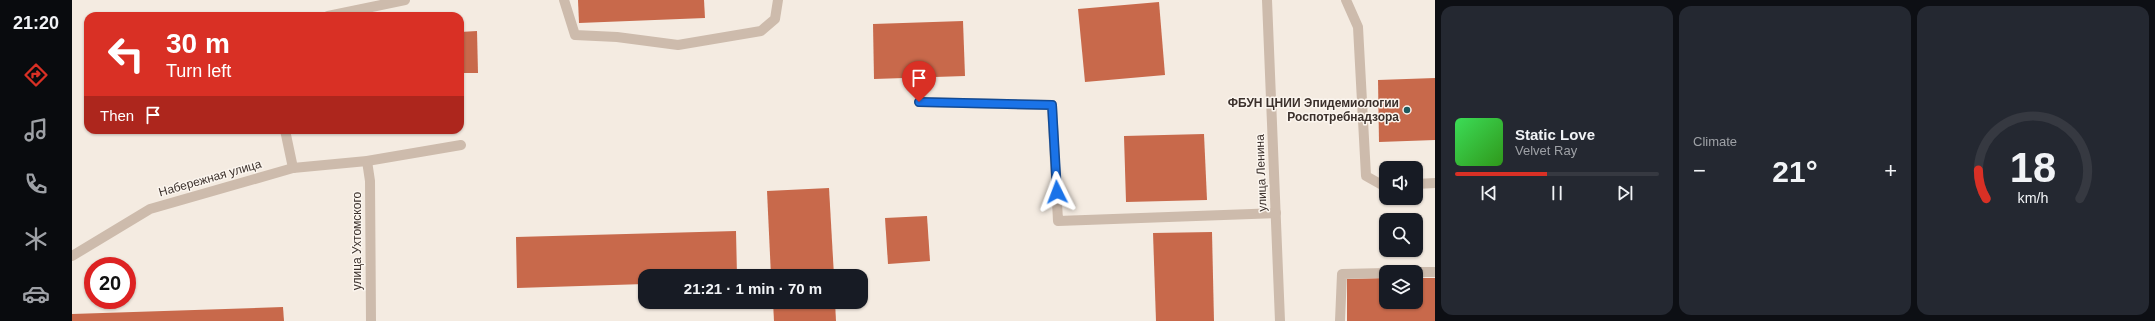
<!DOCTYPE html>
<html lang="en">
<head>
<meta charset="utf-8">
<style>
	body { margin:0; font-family:Arial,sans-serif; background:#242831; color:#f1f3f6; height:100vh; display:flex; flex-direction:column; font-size:15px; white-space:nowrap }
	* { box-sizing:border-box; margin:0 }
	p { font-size:13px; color:#9ea1a6 }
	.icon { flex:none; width:22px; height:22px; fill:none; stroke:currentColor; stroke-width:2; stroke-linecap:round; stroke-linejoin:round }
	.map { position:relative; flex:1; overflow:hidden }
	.panel { display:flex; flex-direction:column; gap:6px; padding:6px; background:#0d0f14; width:720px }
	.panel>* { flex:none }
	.hud { position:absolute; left:12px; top:12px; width:380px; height:122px; border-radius:12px; box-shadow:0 1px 3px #0004; background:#d93025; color:#fff; overflow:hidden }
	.fabs { position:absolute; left:1307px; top:161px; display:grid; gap:8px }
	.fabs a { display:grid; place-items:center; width:44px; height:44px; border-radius:8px; background:#171b24; box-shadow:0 1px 3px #0004; font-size:20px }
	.speed { position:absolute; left:12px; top:257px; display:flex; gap:8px; font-size:20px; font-weight:700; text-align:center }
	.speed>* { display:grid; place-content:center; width:52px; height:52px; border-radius:50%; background:#171b24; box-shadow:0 1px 3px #0004; line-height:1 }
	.speed .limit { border:6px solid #d22; background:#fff; color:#111 }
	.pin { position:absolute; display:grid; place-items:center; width:34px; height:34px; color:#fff; margin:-41px -17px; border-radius:50% 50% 50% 0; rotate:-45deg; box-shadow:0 0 4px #0007 }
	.pin .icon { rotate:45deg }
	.me { position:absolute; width:44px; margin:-22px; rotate:357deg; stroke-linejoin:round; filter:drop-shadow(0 0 3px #0008) }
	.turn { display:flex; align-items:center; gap:14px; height:84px; padding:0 16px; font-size:18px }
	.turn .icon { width:52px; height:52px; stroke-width:2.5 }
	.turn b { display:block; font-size:28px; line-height:34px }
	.then { display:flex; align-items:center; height:38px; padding:0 16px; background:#0003; gap:8px; font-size:15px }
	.big { font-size:30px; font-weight:800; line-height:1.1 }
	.panel .tile { flex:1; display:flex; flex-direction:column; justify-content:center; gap:6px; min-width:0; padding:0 14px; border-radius:12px; background:#242831 }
	.panel .dial { align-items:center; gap:0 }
	.dial svg { height:104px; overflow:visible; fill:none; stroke:#363941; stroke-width:7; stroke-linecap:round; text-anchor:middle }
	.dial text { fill:#f1f3f6; stroke:none }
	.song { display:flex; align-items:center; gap:12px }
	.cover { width:48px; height:48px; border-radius:6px; background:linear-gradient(135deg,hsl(130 70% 55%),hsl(110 70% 35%)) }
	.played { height:4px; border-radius:2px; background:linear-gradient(90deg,#d93025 45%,#363941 45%) }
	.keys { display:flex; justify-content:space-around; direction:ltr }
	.heat { display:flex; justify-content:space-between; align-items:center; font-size:22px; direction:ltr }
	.panel .tiles { flex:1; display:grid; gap:6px; grid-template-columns:repeat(3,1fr) }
	.trip { position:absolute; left:566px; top:269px; width:230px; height:40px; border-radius:12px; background:#171b24; box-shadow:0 1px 3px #0004; font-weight:800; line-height:40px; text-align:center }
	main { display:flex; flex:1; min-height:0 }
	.tabs { display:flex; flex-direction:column; width:72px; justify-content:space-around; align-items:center; background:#090b0e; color:#9ea1a6 }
	.tabs .icon { width:28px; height:28px }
	.tabs .current { color:#d93025 }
	.tabs b { font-size:18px; color:#f1f3f6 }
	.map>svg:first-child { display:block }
	.building { fill:#c8694b }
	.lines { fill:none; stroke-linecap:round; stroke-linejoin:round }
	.minor { stroke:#cdbbac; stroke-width:10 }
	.route-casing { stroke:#114b97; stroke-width:10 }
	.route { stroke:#1a73e8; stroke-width:7 }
	.poi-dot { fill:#1f5a5e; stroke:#fbf5ee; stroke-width:1.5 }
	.labels { text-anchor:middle; stroke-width:3; stroke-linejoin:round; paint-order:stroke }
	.poi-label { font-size:12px; font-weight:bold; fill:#3b302b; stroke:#fbf5ee; text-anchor:end }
	.street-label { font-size:12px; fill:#3b302b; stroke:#fbf5ee }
</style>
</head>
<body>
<main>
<nav class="tabs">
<b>21:20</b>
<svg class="icon current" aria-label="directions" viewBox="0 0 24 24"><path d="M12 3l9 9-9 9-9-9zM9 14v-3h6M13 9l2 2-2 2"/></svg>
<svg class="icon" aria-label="music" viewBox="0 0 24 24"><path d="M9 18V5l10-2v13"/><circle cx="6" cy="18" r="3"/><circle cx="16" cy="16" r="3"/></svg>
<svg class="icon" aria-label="phone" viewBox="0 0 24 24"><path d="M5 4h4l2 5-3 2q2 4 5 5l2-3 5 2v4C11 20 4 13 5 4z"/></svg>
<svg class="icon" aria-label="climate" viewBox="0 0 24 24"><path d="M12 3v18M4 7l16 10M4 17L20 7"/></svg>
<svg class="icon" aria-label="car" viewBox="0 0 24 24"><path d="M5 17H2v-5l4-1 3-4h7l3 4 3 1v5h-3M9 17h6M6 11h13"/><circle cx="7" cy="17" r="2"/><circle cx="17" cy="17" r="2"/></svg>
</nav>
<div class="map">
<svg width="1363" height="321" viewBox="0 0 1363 321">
	<rect width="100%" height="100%" fill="#f4ebe1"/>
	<g class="building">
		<path d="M506 0H632L633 18 507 23Z"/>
		<path d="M1087 2 1093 75 1013 82 1006 9Z"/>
		<path d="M891 21 893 76 802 79 801 24Z"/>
		<path d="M405 31 406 73H388V32Z"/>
		<path d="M1363 78V140L1307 142 1306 80Z"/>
		<path d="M37 130H100V132L37 134Z"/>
		<path d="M1132 134 1135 200 1054 202 1052 136Z"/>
		<path d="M757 188 762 276H699L695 191Z"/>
		<path d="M855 216 858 261 816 264 813 218Z"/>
		<path d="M664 231 665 276H573V284L445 288 444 237Z"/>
		<path d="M1140 232 1142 321H1084L1081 233Z"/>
		<path d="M1314 278V302H1344V278H1363V321H1275V279Z"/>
		<path d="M701 302H763L764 321H702Z"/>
		<path d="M211 307 212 321H0V314Z"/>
	</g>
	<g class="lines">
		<g class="minor">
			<path d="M492 0 503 35 545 37 606 45 689 31 703 19 706 0"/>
			<path d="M1195 0 1208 321"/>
			<path d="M1274 0 1286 27 1294 176 1310 185H1314"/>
			<path d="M256 16 333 0"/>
			<path d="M847 102 980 105 986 221 1204 213"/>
			<path d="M213 130 221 168"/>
			<path d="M295 161 298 181 299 321"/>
			<path d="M1344 184 1363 183"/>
			<path d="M0 256 78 209 221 168 295 161 389 145"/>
			<path d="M1344 272H1363"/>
			<path d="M1268 321 1270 274 1314 273"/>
		</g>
	</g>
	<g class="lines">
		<defs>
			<path id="route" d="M847 102 980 105 985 192"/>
		</defs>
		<use href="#route" class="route-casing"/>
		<use href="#route" class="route"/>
	</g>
	<circle class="poi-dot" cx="1335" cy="110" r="4"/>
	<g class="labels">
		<g class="poi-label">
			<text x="1327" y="107">ФБУН ЦНИИ Эпидемиологии<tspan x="1327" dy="14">Роспотребнадзора</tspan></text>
		</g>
		<g class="street-label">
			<text transform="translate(1189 173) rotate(-92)" y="4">улица Ленина</text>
			<text transform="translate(138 178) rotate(-16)" y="4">Набережная улица</text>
			<text transform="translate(285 241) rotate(-90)" y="4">улица Ухтомского</text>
		</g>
	</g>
</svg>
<div class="fabs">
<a><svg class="icon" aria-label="sound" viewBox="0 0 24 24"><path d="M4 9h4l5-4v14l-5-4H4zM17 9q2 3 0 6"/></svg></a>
<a><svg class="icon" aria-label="search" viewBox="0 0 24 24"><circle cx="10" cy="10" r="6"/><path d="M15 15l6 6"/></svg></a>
<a><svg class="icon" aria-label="layers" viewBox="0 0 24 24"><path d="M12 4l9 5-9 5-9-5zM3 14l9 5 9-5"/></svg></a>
</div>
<div class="speed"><div class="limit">20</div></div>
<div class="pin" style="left:847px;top:102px;background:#d93025"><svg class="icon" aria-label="arrive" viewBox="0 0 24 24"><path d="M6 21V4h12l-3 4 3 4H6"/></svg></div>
<svg class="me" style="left:985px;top:192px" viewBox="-20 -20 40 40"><path d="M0-17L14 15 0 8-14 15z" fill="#1a73e8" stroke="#fff" stroke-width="4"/></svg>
<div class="trip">21:21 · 1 min · 70 m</div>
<div class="hud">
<div class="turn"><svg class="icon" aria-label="left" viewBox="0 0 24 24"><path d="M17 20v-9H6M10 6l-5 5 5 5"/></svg><div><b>30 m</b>Turn left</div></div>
<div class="then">Then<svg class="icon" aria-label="arrive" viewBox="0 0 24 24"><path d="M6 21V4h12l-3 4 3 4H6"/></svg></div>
</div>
</div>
<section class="panel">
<div class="tiles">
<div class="tile">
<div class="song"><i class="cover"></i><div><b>Static Love</b><p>Velvet Ray</p></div></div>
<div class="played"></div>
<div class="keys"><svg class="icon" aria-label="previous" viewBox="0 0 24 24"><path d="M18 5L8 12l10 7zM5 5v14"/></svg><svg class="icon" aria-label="pause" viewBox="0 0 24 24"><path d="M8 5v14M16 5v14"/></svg><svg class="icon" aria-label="next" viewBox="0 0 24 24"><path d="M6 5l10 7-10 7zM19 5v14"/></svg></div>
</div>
<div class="tile"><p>Climate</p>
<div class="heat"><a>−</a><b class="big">21°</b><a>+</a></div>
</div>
<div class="tile dial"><svg viewBox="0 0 100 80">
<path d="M14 69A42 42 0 1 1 86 69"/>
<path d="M14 69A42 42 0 0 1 8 47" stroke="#d93025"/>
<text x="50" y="56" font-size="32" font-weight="700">18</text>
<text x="50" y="72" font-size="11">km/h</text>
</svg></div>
</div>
</section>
</main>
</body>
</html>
